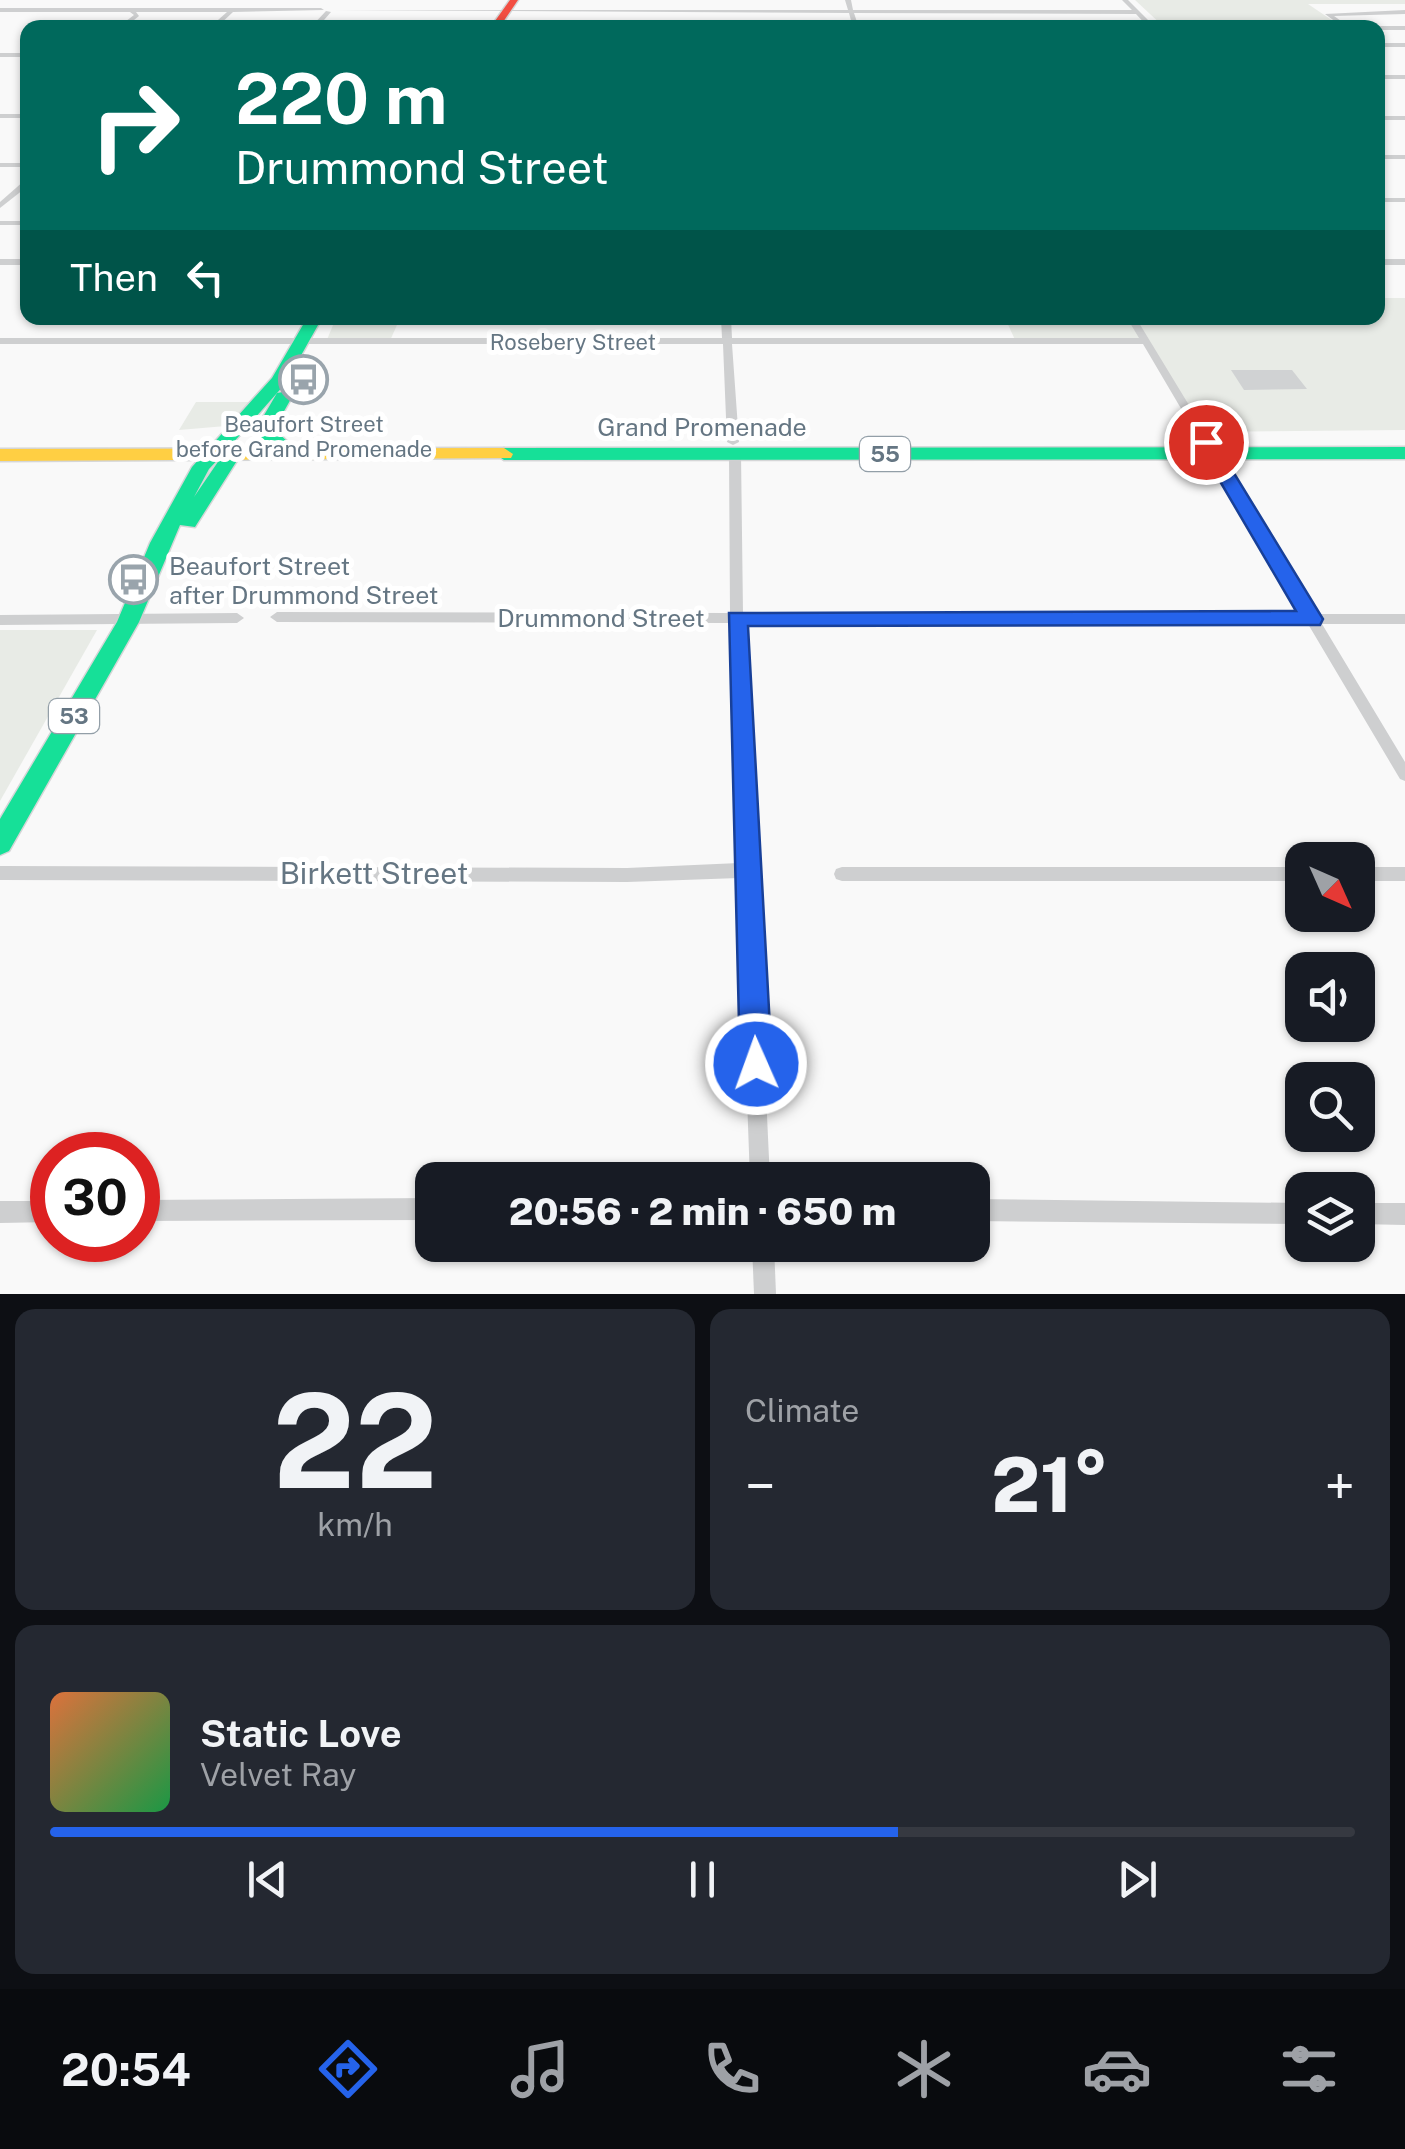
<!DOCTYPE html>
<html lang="en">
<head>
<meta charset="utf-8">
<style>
	body { margin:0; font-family:"Public Sans",sans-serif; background:#242831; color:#f1f3f6; height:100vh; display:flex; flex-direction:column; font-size:38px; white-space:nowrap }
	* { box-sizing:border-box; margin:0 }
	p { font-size:32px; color:#9ea1a6 }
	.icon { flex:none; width:55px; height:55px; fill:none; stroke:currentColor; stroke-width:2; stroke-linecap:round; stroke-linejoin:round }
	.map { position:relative; height:1294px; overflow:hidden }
	.sheet { display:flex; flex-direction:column; gap:15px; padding:15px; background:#0d0f14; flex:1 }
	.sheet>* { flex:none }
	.hud { position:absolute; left:20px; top:20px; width:1365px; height:305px; border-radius:20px; box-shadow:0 2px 8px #0004; background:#00695c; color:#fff; overflow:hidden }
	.needle { width:65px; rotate:135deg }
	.tools { position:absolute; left:1285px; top:842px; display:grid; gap:20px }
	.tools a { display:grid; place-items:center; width:90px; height:90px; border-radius:20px; background:#171b24; box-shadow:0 2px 8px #0004; font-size:50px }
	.speed { position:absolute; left:30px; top:1132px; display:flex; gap:20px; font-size:50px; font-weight:700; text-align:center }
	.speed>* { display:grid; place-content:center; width:130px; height:130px; border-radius:50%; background:#171b24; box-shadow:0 2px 8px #0004; line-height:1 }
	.speed .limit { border:15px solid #d22; background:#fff; color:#111 }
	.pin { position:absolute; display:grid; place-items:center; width:85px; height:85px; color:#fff; margin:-42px; border:5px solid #fff; border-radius:50%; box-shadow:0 2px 10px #0007 }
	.me { position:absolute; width:110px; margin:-55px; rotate:358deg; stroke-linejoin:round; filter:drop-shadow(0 0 8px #0008) }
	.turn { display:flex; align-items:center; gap:35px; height:210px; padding:0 50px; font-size:45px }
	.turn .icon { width:130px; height:130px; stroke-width:2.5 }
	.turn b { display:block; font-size:70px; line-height:85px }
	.then { display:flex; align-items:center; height:95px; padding:0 50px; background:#0003; gap:20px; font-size:38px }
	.big { font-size:75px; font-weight:800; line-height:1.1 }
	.sheet .widget { flex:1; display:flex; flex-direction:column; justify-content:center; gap:15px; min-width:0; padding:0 35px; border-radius:20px; background:#242831 }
	.sheet .dial { align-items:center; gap:0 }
	.dial b { font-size:130px; line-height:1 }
	.song { display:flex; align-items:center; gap:30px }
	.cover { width:120px; height:120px; border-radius:15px; background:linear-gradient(135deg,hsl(20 70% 55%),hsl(140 70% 35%)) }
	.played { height:10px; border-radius:5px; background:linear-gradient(90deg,#2563eb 65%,#363941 65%) }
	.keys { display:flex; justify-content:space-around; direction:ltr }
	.heat { display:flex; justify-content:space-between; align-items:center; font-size:55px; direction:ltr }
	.sheet .tiles { flex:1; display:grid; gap:15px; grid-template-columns:1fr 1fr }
	.widget:last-child { grid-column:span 2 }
	.trip { position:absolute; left:415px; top:1162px; width:575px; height:100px; border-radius:20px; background:#171b24; box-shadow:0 2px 8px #0004; font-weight:800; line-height:100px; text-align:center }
	.menu { display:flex; height:160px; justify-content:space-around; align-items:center; background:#090b0e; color:#9ea1a6 }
	.menu .icon { width:70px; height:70px }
	.menu .on { color:#2563eb }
	.menu b { font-size:45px; color:#f1f3f6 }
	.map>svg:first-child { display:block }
	.green { fill:#e8ebe6 }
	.building { fill:#d0d2d3 }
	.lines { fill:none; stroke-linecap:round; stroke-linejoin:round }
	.fast-casing { stroke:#d5d6d7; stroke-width:3 }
	.slow-casing { stroke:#d5d6d7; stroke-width:3 }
	.jam-casing { stroke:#d5d6d7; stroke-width:3 }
	.street { fill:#cecfd0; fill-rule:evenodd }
	.fast { fill:#16e098; fill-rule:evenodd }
	.slow { fill:#ffcf43; fill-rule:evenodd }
	.jam { fill:#f24e42; fill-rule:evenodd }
	.route { fill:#2563eb; stroke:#184099; stroke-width:2.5 }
	.labels { text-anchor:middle; stroke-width:10; stroke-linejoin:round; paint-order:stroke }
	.far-street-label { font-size:22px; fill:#657683; stroke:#fff }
	.far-poi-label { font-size:22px; fill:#657683; stroke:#fff }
	.shield { fill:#fff; stroke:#939fa8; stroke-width:2.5 }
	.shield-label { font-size:22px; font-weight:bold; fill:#657683 }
	.street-label { font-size:25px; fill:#657683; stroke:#fff }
	.poi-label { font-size:25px; fill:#657683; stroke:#fff; text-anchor:start }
	.near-street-label { font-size:30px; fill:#657683; stroke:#fff }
</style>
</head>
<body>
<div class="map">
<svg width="1405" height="1294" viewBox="0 0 1405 1294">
	<rect width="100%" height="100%" fill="#f9f9f9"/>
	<g class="green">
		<path d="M1135 0H1405V4H1308L1342 27 1165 28Z"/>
		<path d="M1378 298H1405V430L1200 432 1145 341 1016 342 1005 318H1378Z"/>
		<path d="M336 318H400L389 343 326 342Z"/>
		<path d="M196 402H250L226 426 179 430Z"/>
		<path d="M0 630H97L0 801Z"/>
	</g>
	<path class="building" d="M1231 370H1292L1307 389 1244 390Z"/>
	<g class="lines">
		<defs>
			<g id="fast">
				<path d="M307 318H322L285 384 232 444H242L245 448 195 527 180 525 139 622 9 851 0 855V819L117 622 150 543 192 467 272 378ZM224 453 194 497 209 469Z"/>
				<path d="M283 392 292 397 274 429 289 443 280 448 263 442 256 429 277 393Z"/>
				<path d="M1405 447V459L504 460 495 454 504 448Z"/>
			</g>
			<path id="slow" d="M504 448 513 454 511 458 0 461V449Z"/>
			<path id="jam" d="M510 0H518L499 28H490Z"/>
		</defs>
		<use href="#fast" class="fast-casing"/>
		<use href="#slow" class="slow-casing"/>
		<use href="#jam" class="jam-casing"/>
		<g class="street">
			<path d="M845 0H851L853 10H1132L1122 0H1128L1156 28H1149L1136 14 854 13 859 28H853L849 13 333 10H848Z"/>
			<path d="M0 8H321L324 10 233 12 216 28H209L227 12H136L139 16 124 28H117L134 15 130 12H0Z"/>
			<path d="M1405 10V14L1334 16 1351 28H1344L1325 14Z"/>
			<path d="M326 11 331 12 317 28H310Z"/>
			<path d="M1378 26H1405V30H1378L1375 28Z"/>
			<rect x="1378" y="43" width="27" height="4"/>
			<rect x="0" y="53" width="28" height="4"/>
			<rect x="1378" y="75" width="27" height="4"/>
			<rect x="0" y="114" width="28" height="4"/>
			<rect x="1378" y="116" width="27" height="4"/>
			<rect x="1378" y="155" width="27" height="4"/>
			<rect x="0" y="163" width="28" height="4"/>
			<path d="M25 180H28V186L0 208V202Z"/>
			<rect x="1378" y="198" width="27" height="4"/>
			<rect x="0" y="221" width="28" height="4"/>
			<rect x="0" y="259" width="28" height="6"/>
			<rect x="1378" y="259" width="27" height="6"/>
			<path d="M721 318H731L732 338H1139L1127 318H1136L1316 614H1405V624H1322L1405 762V781L1400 779 1308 624 744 623 770 1180H750L739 878 627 882 0 880V866L627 868 739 863 730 623 277 622 270 617 277 612 730 613 729 454 735 451 741 454 743 613 1302 614 1143 344H732L739 442 733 445 727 442 723 344H0V338H722Z"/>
			<path d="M237 613 244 618 237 623 0 625V615Z"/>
			<path d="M842 867H1302V881H842L836 879 834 874 836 869Z"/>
			<rect x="1358" y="867" width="47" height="14"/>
			<path d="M432 1198V1220L138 1221V1200Z"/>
			<path d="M972 1199 1302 1203V1224L972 1221Z"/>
			<path d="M0 1201H52V1222L0 1223Z"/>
			<path d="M1358 1203H1405V1225L1358 1224Z"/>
			<path d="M752 1245H774L776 1294H754Z"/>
		</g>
		<use href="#fast" class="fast"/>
		<use href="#slow" class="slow"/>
		<use href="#jam" class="jam"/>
	</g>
	<path class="route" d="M1200 438 1215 442 1323 619 1320 625 748 626 772 1064 767 1075 756 1080 745 1075 740 1064 729 613 1296 611 1197 442Z"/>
	<defs>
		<symbol id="bus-ring" viewBox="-11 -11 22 22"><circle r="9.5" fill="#fff" stroke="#99a4ac" stroke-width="1.5"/><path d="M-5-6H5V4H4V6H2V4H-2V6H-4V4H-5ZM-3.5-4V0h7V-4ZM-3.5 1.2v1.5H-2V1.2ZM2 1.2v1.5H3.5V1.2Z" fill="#99a4ac"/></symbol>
	</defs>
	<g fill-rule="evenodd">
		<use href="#bus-ring" x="276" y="352" width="55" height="55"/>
		<use href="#bus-ring" x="106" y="552" width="55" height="55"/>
	</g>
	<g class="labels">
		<g class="far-street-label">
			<text x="573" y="350">Rosebery Street</text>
		</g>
		<g class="far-poi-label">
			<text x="304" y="432">Beaufort Street<tspan x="304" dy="25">before Grand Promenade</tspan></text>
		</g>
		<g class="shield">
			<rect x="860" y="437" width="50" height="34" rx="8"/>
			<rect x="49" y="699" width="50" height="34" rx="8"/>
		</g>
		<g class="shield-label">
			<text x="885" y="462">55</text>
			<text x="74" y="724">53</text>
		</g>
		<g class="street-label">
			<text x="702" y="436">Grand Promenade</text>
			<text x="601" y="627">Drummond Street</text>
		</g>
		<g class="poi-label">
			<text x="169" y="575">Beaufort Street<tspan x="169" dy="29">after Drummond Street</tspan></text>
		</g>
		<g class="near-street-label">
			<text x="374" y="884">Birkett Street</text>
		</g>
	</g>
</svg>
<div class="tools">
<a><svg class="needle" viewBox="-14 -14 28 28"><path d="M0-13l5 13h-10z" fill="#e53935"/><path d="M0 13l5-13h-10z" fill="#9ea1a6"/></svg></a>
<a><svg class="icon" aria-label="sound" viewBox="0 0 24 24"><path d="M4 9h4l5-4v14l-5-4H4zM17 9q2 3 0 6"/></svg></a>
<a><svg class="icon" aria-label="search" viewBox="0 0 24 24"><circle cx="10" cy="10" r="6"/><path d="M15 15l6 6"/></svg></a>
<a><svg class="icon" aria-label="layers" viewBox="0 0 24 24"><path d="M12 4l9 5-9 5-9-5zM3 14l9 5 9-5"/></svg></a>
</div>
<div class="speed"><div class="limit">30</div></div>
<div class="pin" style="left:1206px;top:442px;background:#d93025"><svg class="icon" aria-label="arrive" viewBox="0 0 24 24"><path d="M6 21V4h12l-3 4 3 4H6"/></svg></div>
<svg class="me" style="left:756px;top:1064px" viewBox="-20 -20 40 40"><circle r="17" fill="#2563eb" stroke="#fff" stroke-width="3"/><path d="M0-11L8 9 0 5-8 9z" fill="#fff"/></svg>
<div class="trip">20:56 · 2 min · 650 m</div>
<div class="hud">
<div class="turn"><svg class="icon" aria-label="right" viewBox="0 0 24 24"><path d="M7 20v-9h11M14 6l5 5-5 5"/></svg><div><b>220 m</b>Drummond Street</div></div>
<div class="then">Then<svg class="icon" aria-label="left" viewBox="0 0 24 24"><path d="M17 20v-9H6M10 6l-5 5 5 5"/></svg></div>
</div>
</div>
<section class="sheet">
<div class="tiles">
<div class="widget dial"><b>22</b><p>km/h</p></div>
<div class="widget"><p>Climate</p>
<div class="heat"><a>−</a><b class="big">21°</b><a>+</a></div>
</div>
<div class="widget">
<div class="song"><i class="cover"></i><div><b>Static Love</b><p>Velvet Ray</p></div></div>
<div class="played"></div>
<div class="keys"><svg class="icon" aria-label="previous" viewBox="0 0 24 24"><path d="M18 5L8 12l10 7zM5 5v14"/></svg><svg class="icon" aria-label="pause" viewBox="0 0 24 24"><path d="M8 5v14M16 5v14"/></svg><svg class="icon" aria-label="next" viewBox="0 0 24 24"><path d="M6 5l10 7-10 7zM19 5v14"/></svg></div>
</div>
</div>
</section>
<nav class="menu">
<b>20:54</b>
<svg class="icon on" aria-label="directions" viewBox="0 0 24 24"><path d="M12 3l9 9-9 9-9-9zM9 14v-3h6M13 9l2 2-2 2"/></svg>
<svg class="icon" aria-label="music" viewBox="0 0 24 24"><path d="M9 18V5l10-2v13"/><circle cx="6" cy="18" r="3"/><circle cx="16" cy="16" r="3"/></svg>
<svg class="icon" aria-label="phone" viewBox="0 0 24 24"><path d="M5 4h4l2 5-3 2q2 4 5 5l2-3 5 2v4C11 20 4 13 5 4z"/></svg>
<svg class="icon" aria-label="climate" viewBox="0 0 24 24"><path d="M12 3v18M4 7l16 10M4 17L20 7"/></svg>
<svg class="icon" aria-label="car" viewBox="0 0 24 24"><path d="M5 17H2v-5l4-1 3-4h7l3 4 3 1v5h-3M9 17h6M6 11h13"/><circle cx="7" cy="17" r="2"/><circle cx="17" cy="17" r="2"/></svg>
<svg class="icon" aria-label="filters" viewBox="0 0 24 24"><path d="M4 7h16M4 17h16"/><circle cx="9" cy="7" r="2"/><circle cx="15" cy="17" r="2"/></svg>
</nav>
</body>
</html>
